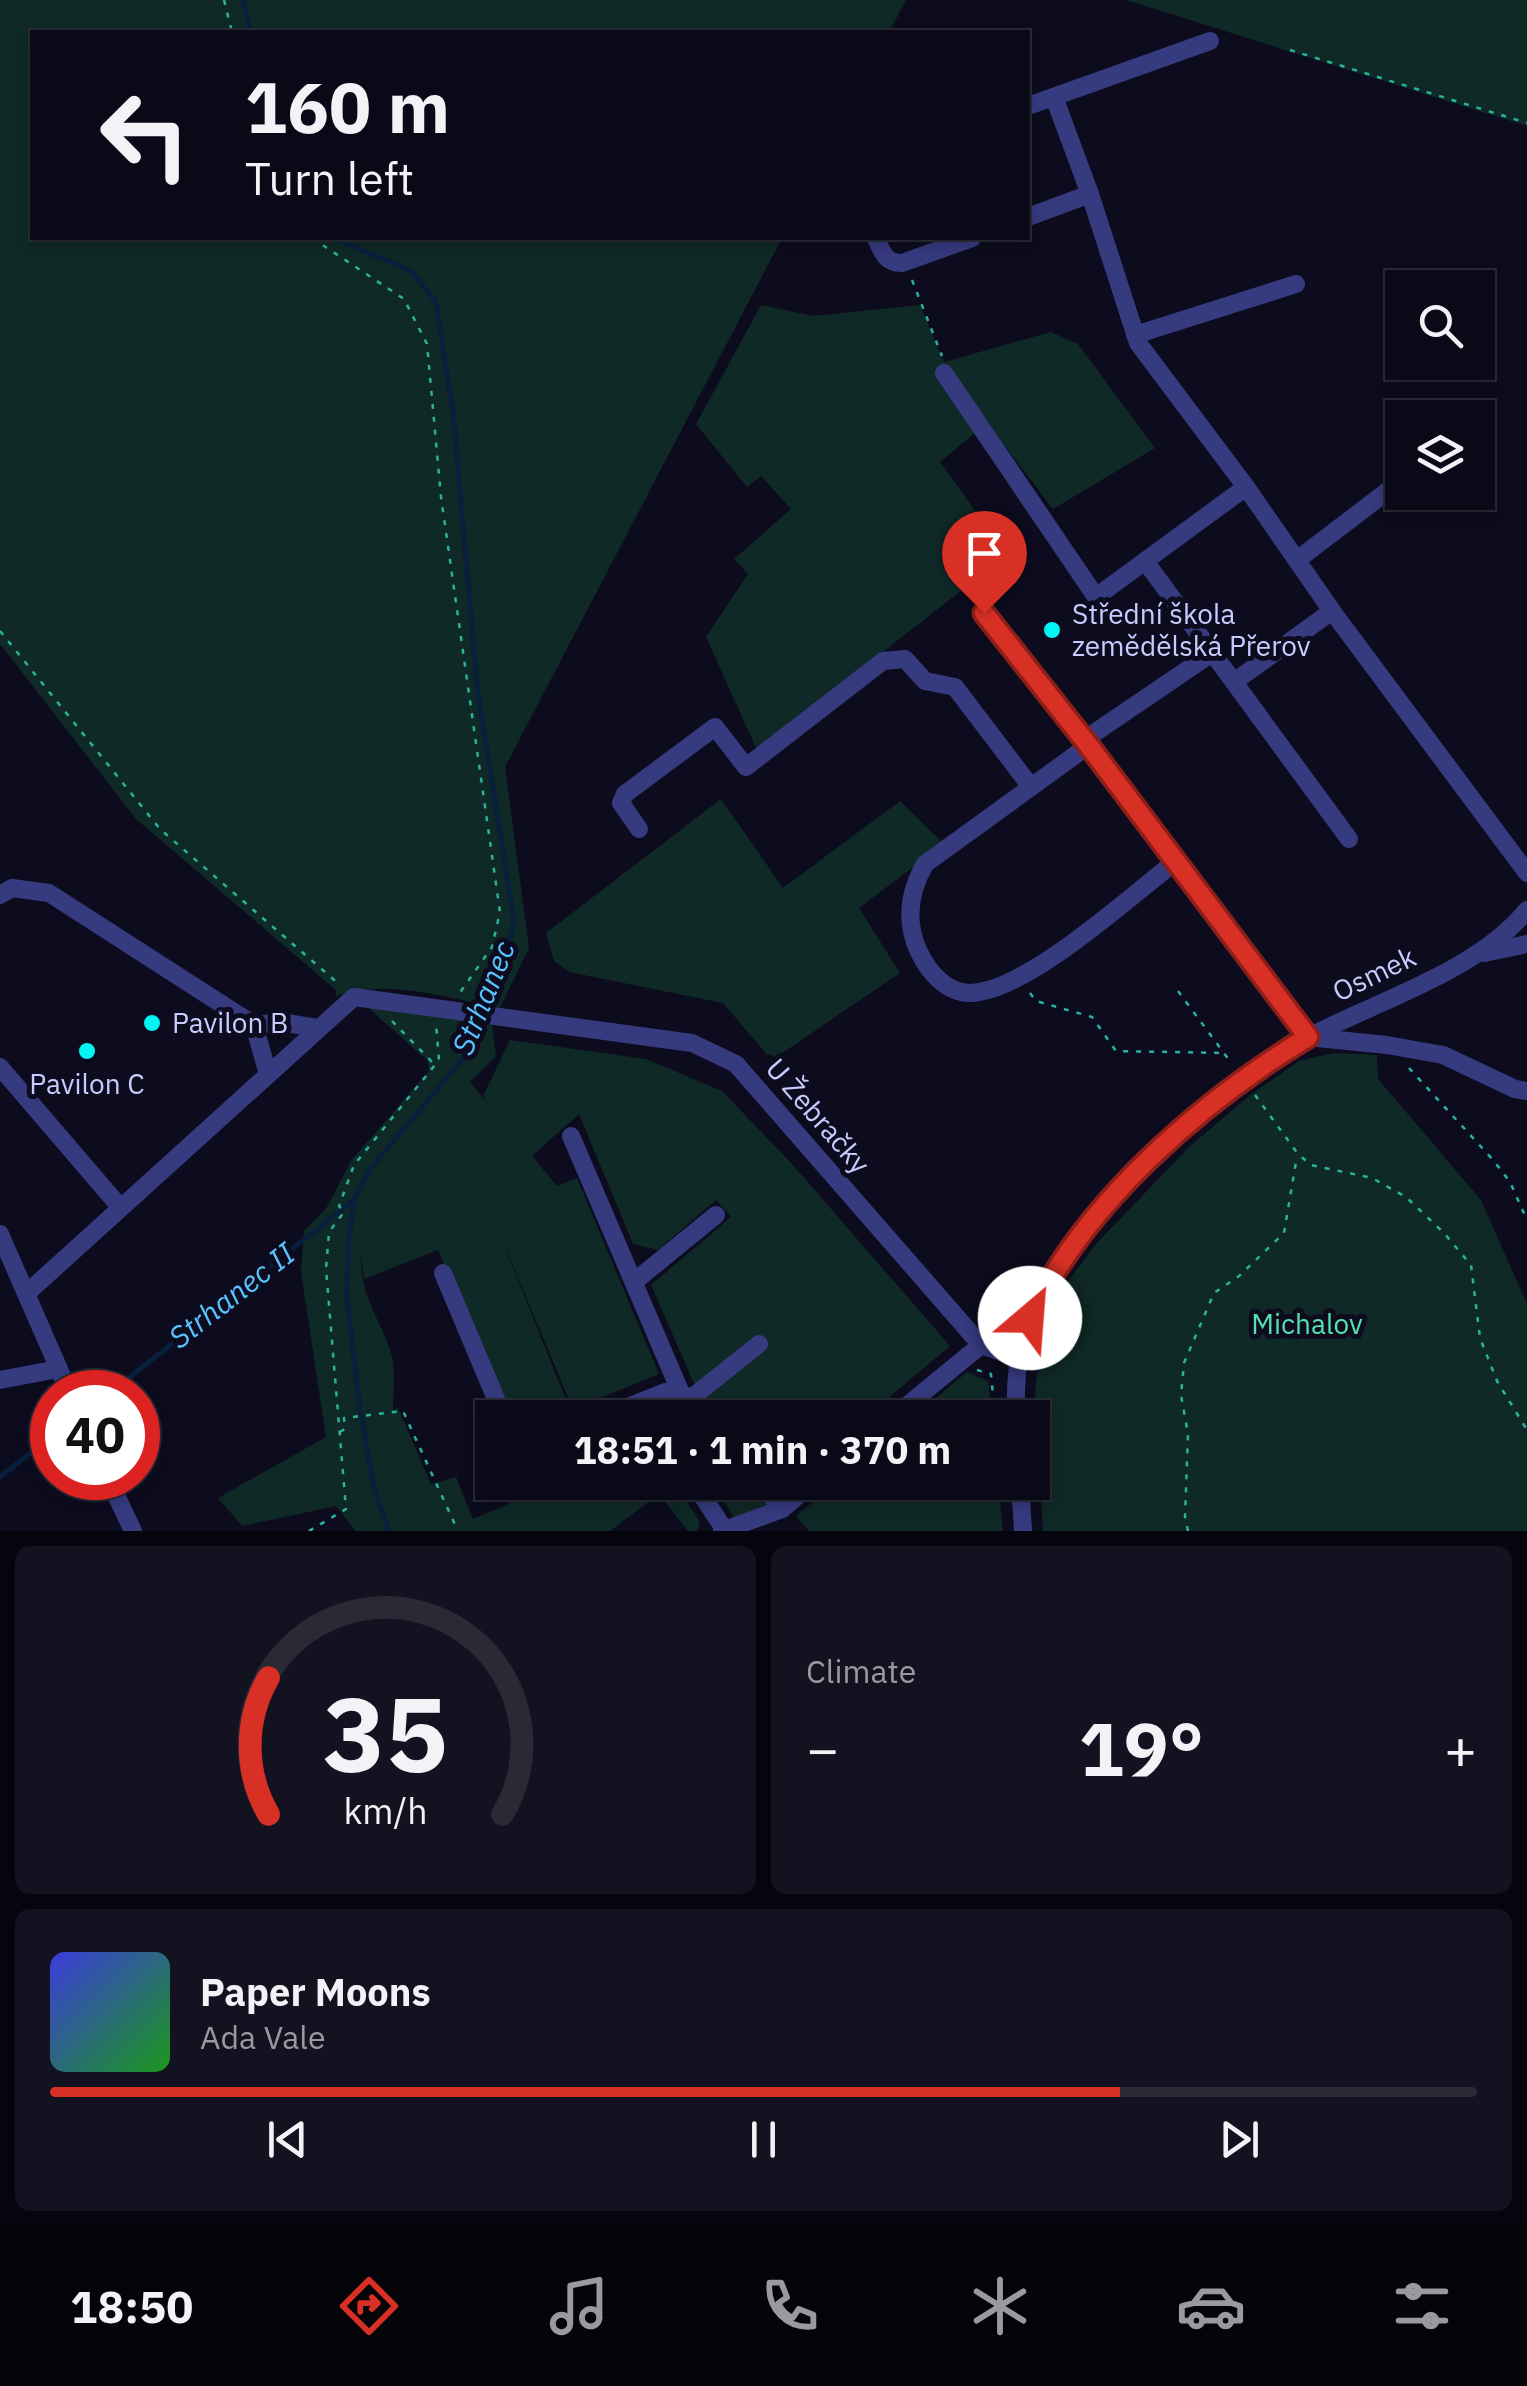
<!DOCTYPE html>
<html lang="en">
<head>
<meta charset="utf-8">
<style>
	body { margin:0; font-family:"IBM Plex Sans",sans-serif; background:#131220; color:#f1f3f6; height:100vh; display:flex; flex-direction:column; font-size:38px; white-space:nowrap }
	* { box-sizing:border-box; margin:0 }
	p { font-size:32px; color:#999aa1 }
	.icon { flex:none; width:55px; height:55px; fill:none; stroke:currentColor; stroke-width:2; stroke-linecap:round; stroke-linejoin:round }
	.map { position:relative; height:1531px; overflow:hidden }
	.drawer { display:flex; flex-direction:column; gap:15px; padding:15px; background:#06050d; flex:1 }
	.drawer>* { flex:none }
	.guide { position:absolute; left:30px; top:30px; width:1000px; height:210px; border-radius:0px; box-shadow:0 5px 15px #0003,0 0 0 2px #2a2a36; background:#0a0917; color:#f1f3f6; overflow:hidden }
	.fabs { position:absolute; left:1385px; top:270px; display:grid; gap:20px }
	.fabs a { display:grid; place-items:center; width:110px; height:110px; border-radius:0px; background:#0a0917; box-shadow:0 5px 15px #0003,0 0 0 2px #2a2a36; font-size:50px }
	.speed { position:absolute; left:30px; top:1370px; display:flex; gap:20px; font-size:50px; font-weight:700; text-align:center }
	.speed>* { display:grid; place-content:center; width:130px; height:130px; border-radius:50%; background:#0a0917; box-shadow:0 5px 15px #0003,0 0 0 2px #2a2a36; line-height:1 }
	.speed .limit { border:15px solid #d22; background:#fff; color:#111 }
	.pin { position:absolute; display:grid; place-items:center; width:85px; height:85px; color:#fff; margin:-102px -42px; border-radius:50% 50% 50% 0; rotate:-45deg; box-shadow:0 0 10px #0007 }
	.pin .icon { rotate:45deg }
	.me { position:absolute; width:110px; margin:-55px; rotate:27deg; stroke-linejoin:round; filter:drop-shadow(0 0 8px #0008) }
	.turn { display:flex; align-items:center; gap:35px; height:210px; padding:0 50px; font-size:45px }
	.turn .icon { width:130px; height:130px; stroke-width:2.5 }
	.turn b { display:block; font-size:70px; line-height:85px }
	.big { font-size:75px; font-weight:700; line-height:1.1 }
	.drawer .card { flex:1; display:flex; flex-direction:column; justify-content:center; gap:15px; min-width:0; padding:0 35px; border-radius:15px; background:#131220 }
	.drawer .dial { align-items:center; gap:0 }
	.dial svg { height:260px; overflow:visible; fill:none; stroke:#2a2a36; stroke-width:7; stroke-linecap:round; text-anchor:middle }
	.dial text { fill:#f1f3f6; stroke:none }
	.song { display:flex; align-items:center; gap:30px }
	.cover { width:120px; height:120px; border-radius:15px; background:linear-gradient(135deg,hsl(240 70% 55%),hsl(120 70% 35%)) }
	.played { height:10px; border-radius:5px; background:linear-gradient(90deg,#d93025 75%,#2a2a36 75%) }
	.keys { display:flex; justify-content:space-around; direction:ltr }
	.heat { display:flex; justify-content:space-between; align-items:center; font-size:55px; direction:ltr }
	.drawer .tiles { flex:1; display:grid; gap:15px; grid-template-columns:1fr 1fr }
	.card:last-child { grid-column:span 2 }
	.trip { position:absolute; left:475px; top:1400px; width:575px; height:100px; border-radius:0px; background:#0a0917; box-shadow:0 5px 15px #0003,0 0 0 2px #2a2a36; font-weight:700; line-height:100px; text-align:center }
	.tabs { display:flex; height:160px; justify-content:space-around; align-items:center; background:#040409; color:#999aa1 }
	.tabs .icon { width:70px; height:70px }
	.tabs .on { color:#d93025 }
	.tabs b { font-size:45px; color:#f1f3f6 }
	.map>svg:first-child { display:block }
	.green { fill:#0f2926 }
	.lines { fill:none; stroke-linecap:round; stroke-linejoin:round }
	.stream { stroke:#08203c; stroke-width:5 }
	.path { stroke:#2ab39c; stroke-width:2.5; stroke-dasharray:5 8; stroke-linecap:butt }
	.minor { stroke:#363a7f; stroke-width:18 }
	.route-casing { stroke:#8d1f18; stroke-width:25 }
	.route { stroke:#d93025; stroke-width:18 }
	.poi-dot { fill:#00f5f4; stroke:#0d0c1f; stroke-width:4 }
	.labels { text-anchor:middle; stroke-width:10; stroke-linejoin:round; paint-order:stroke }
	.poi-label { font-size:28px; fill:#cbcaff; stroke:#0d0c1f; text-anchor:start }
	.street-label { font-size:28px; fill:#cbcaff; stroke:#0d0c1f }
	.park-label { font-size:28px; fill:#54e1af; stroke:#0d0c1f }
	.water-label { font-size:30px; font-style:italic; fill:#58c3ff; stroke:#0d0c1f }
</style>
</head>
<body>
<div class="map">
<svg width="1527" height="1531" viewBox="0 0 1527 1531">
	<rect width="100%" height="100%" fill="#0d0c1f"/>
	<g class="green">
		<path d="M0 0H906L889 32H32V238H782L505 767 529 948 500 1008C448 998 387 978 336 996V990L136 819 0 644Z"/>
		<path d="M1126 0H1527V126L1152 8Z"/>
		<path d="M761 305 813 316 920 305 944 362 1051 332 1078 344 1155 448 1053 509 987 423 940 462 1007 555 757 750 706 637 748 574 734 559 791 509 761 476 747 487 696 424Z"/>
		<path d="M721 799 783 888 900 801 944 844 859 908 900 973 775 1058 771 1054 768 1056 723 1003 569 972 554 961 546 933Z"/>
		<path d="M366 1006 492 1024 496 1056 470 1082 487 1103 483 1096 510 1040 646 1059 722 1091 792 1164 950 1346 866 1417H721L706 1398 766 1346 696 1388 651 1285 731 1217 716 1200 658 1250 633 1244 579 1114 532 1156 557 1186 577 1178 659 1374 573 1409 500 1235 573 1417H510L438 1250 364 1279 361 1255C360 1298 379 1315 391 1353 396 1370 393 1392 393 1410L398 1408 431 1484 456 1477 473 1519 515 1501 514 1496 534 1488 532 1483H674L700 1522 697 1531H688L659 1494 610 1531H356L336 1506 242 1526 218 1498 326 1437 301 1272 304 1231 327 1207 351 1161 429 1071 428 1061Z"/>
		<path d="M1334 1053 1377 1055 1378 1079 1481 1200 1527 1304V1531H1043L1035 1394 1040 1352 1054 1310 1069 1280 1097 1243 1190 1146 1253 1093 1299 1061Z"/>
		<path d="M967 1372 988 1381 992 1417H913Z"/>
		<path d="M668 1399 696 1418H615Z"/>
		<path d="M712 1483H750L769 1505 737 1522Z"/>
		<path d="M836 1483H998L1003 1531H809L796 1516Z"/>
	</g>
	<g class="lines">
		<g class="stream">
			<path d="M243 0 251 32"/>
			<path d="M334 238 411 271 436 302 453 413 478 694 514 920 506 959 465 1056 371 1168 354 1200 348 1246 347 1297 359 1402 374 1489 389 1531"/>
			<path d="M111 1392 354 1200"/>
			<path d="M0 1477 52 1436"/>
		</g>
		<g class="path">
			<path d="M224 0 232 32"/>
			<path d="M1290 50 1527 123"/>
			<path d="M312 238 404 299 427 344 441 497 500 912 492 947 459 994"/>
			<path d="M912 280 942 356"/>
			<path d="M0 631 160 829 340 985"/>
			<path d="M1178 991 1232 1064"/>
			<path d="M1030 993 1036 1001 1092 1017 1116 1051 1222 1053"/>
			<path d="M392 1021 435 1065"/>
			<path d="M1409 1068 1494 1161 1510 1182 1527 1220"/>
			<path d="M1255 1095 1298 1154 1311 1165 1372 1178 1406 1197 1444 1233 1471 1265 1480 1338 1497 1381 1527 1430"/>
			<path d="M995 1330 1016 1306"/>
			<path d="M977 1370 991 1374 995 1418"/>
			<path d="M340 1432 345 1429 344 1418 403 1411 458 1531"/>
			<path d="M309 1531 346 1509 326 1269 329 1232 344 1212 339 1206 354 1165 439 1060 436 1024"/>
			<path d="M1188 1531 1185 1517 1188 1434 1181 1395 1184 1363 1214 1293 1239 1276 1284 1233 1297 1156"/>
		</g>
		<g class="minor">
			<path d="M1054 97 1090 194 1138 343 1246 487 1332 611 1527 873"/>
			<path d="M1028 106 1210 41"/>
			<path d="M1028 217 1090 194"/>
			<path d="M876 238C882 252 885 263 902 263L972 238"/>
			<path d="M1135 335 1296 284"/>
			<path d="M944 373 1096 597 1246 487"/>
			<path d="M1297 560 1398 483"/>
			<path d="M1145 561 1349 839"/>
			<path d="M984 613 1089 745 1308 1037 1387 1045 1443 1055 1515 1089 1527 1091"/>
			<path d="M1234 682 1332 611"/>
			<path d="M1084 740 1212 653"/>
			<path d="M1089 745 925 864C909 892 905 922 919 952 928 971 946 993 970 993 1026 992 1128 898 1175 862"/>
			<path d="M639 829 621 803 625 794 715 727 746 767 883 661 905 659 925 681 955 687 1031 787"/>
			<path d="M0 895 12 888 49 893 254 1025 281 1022 317 1028"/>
			<path d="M1484 953 1527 944"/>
			<path d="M254 1025 268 1074"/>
			<path d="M0 1067 120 1207"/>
			<path d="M571 1136 680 1391"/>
			<path d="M0 1234 69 1392"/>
			<path d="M443 1273 504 1418"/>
			<path d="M635 1281 716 1215"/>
			<path d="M27 1293 354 997 692 1043 736 1064 981 1345"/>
			<path d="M0 1380 58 1369"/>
			<path d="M690 1399 759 1344"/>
			<path d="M600 1418 665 1392 680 1391 705 1418"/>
			<path d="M892 1418 981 1345 1019 1358"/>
			<path d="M1016 1418C1015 1384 1017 1352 1030 1320 1069 1220 1216 1086 1311 1036 1381 999 1476 972 1527 910"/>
			<path d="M490 1460 492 1459"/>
			<path d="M108 1478 133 1531"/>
			<path d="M760 1482 782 1509"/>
			<path d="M1020 1482 1023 1531"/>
			<path d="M694 1483 724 1529"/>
			<path d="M722 1531 782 1509 814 1482"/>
		</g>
	</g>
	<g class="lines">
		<defs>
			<path id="route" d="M984 613 1089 746 1308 1037C1202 1101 1083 1204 1030 1318"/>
		</defs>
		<use href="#route" class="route-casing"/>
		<use href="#route" class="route"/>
	</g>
	<g class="poi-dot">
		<circle cx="1052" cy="630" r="10"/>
		<circle cx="152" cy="1023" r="10"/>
		<circle cx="87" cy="1051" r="10"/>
	</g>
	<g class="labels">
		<g class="poi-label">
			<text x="1072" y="624">Střední škola<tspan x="1072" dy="32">zemědělská Přerov</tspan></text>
			<text x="172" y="1033">Pavilon B</text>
			<text x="87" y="1094" text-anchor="middle">Pavilon C</text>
		</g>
		<g class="street-label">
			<text transform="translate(1374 974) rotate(-26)" y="10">Osmek</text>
			<text transform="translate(818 1116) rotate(49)" y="10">U Žebračky</text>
		</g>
		<g class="park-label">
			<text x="1307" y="1334">Michalov</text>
		</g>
		<g class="water-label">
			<text transform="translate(484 998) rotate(-68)" y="10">Strhanec</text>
			<text transform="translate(232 1296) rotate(-38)" y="10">Strhanec II</text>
		</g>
	</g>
</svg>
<div class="fabs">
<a><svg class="icon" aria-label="search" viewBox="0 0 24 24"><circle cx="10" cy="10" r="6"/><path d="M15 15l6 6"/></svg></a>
<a><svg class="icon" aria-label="layers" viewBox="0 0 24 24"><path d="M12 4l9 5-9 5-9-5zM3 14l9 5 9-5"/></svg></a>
</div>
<div class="speed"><div class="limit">40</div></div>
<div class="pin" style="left:984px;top:613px;background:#d93025"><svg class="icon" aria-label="arrive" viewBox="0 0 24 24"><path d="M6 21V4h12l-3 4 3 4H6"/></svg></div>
<svg class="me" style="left:1030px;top:1318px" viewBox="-20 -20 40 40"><circle r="19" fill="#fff"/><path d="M0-13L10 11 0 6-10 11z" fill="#d93025"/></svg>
<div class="trip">18:51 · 1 min · 370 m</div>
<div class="guide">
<div class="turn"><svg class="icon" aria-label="left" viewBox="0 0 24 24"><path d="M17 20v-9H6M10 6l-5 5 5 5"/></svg><div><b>160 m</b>Turn left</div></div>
</div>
</div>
<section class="drawer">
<div class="tiles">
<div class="card dial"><svg viewBox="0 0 100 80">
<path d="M14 69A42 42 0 1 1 86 69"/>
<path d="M14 69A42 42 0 0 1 14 27" stroke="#d93025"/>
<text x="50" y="56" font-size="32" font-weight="700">35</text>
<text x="50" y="72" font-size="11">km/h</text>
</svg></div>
<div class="card"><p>Climate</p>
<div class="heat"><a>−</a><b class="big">19°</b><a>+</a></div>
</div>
<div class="card">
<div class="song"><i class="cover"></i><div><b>Paper Moons</b><p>Ada Vale</p></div></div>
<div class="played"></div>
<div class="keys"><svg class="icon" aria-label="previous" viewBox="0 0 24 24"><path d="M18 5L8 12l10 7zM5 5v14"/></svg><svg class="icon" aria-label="pause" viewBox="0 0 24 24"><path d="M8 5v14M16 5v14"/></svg><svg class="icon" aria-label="next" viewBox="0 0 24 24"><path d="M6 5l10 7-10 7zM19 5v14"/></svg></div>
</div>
</div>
</section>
<nav class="tabs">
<b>18:50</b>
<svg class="icon on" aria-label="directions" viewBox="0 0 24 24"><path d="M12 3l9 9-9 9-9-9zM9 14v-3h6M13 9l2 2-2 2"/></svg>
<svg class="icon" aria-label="music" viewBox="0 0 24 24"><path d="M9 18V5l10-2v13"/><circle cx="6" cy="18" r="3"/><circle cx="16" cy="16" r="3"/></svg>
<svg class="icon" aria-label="phone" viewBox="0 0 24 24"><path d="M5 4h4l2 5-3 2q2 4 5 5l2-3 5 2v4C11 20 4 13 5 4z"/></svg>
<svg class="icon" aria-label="climate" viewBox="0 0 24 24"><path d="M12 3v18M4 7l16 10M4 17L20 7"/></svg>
<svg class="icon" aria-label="car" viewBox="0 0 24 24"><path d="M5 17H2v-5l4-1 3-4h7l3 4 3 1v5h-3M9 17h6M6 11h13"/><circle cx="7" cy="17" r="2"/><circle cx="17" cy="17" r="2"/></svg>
<svg class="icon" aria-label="filters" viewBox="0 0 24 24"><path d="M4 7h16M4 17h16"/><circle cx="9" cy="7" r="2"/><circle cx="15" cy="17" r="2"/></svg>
</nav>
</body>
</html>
